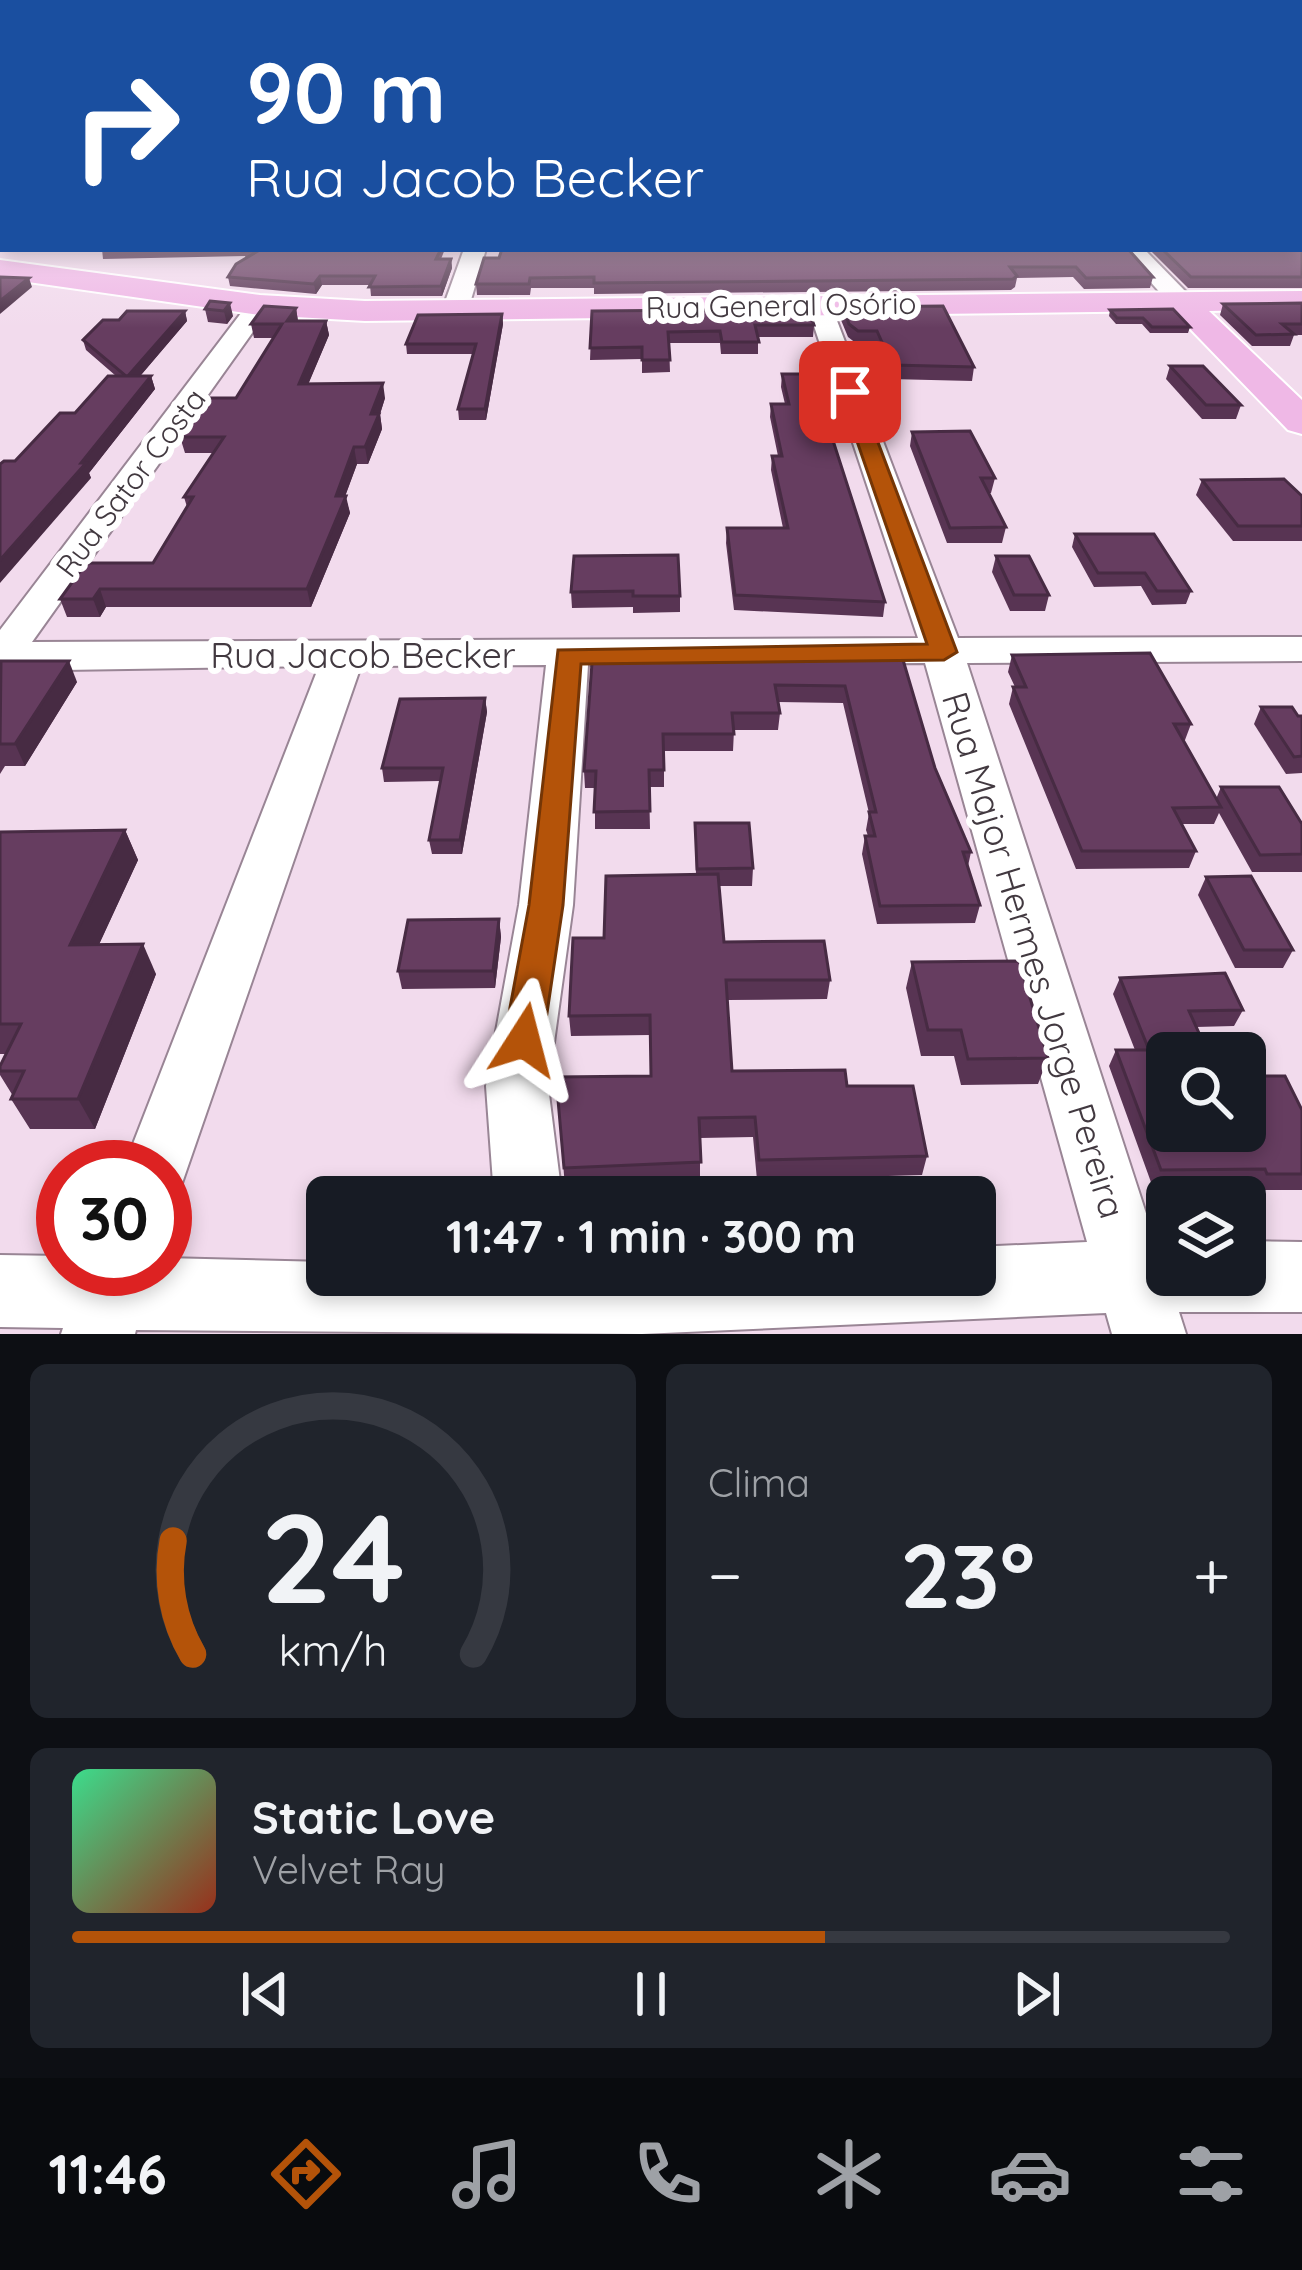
<!DOCTYPE html>
<html lang="pt">
<head>
<meta charset="utf-8">
<style>
	body { margin:0; font-family:Quicksand,sans-serif; background:#20242c; color:#f1f3f6; height:100vh; display:flex; flex-direction:column; font-size:45px; white-space:nowrap }
	* { box-sizing:border-box; margin:0 }
	p { font-size:39px; color:#9ea1a6 }
	.icon { flex:none; width:66px; height:66px; fill:none; stroke:currentColor; stroke-width:2; stroke-linecap:round; stroke-linejoin:round }
	.map { position:relative; height:1334px; overflow:hidden }
	.drawer { display:flex; flex-direction:column; gap:30px; padding:30px; background:#0d0f14; flex:1 }
	.drawer>* { flex:none }
	.guide { position:absolute; left:0px; top:0px; width:1302px; height:252px; box-shadow:0 6px 18px #0003; background:#1a4fa0; color:#fff; overflow:hidden }
	.buttons { position:absolute; left:1146px; top:1032px; display:grid; gap:24px }
	.buttons a { display:grid; place-items:center; width:120px; height:120px; border-radius:18px; background:#171b24; box-shadow:0 6px 18px #0003; font-size:60px }
	.speed { position:absolute; left:36px; top:1140px; display:flex; gap:24px; font-size:60px; font-weight:700; text-align:center }
	.speed>* { display:grid; place-content:center; width:156px; height:156px; border-radius:50%; background:#171b24; box-shadow:0 6px 18px #0003; line-height:1 }
	.speed .limit { border:18px solid #d22; background:#fff; color:#111 }
	.pin { position:absolute; display:grid; place-items:center; width:102px; height:102px; color:#fff; margin:-51px; border-radius:24px; box-shadow:0 6px 18px #0006 }
	.me { position:absolute; width:132px; margin:-66px; rotate:9deg; stroke-linejoin:round; filter:drop-shadow(0 0 9px #0008) }
	.turn { display:flex; align-items:center; gap:42px; height:252px; padding:0 48px; font-size:54px }
	.turn .icon { width:156px; height:156px; stroke-width:2.5 }
	.turn b { display:block; font-size:84px; line-height:102px }
	.big { font-size:90px; font-weight:700; line-height:1.1 }
	.drawer .card { flex:1; display:flex; flex-direction:column; justify-content:center; gap:18px; min-width:0; padding:0 42px; border-radius:18px; background:#20242c }
	.drawer .dial { align-items:center; gap:0 }
	.dial svg { height:312px; overflow:visible; fill:none; stroke:#363941; stroke-width:7; stroke-linecap:round; text-anchor:middle }
	.dial text { fill:#f1f3f6; stroke:none }
	.song { display:flex; align-items:center; gap:36px }
	.cover { width:144px; height:144px; border-radius:18px; background:linear-gradient(135deg,hsl(150 70% 55%),hsl(10 70% 35%)) }
	.played { height:12px; border-radius:6px; background:linear-gradient(90deg,#b45309 65%,#363941 65%) }
	.keys { display:flex; justify-content:space-around; direction:ltr }
	.heat { display:flex; justify-content:space-between; align-items:center; font-size:66px; direction:ltr }
	.drawer .tiles { flex:1; display:grid; gap:30px; grid-template-columns:1fr 1fr }
	.card:last-child { grid-column:span 2 }
	.trip { position:absolute; left:306px; top:1176px; width:690px; height:120px; border-radius:18px; background:#171b24; box-shadow:0 6px 18px #0003; font-weight:700; line-height:120px; text-align:center }
	.menu { display:flex; height:192px; justify-content:space-around; align-items:center; background:#090b0e; color:#9ea1a6 }
	.menu .icon { width:84px; height:84px }
	.menu .active { color:#b45309 }
	.menu b { font-size:54px; color:#f1f3f6 }
	.map>svg:first-child { display:block }
	.lines { fill:none; stroke-linecap:round; stroke-linejoin:round }
	.minor-casing { stroke:#998595; stroke-width:4 }
	.major-casing { stroke:#fff; stroke-width:4 }
	.minor { fill:#fff; fill-rule:evenodd }
	.major { fill:#efb8e6; fill-rule:evenodd }
	.wall { fill:#583453 }
	.shaded-wall { fill:#472b43 }
	.building { fill:#663d60; stroke:#472b43; stroke-width:3 }
	.route { fill:#b45309; stroke:#753606; stroke-width:3 }
	.labels { text-anchor:middle; stroke-width:12; stroke-linejoin:round; paint-order:stroke }
	.far-street-label { font-size:30px; fill:#423940; stroke:#fff }
	.street-label { font-size:36px; fill:#423940; stroke:#fff }
</style>
</head>
<body>
<div class="map">
<svg width="1302" height="1334" viewBox="0 0 1302 1334">
	<rect width="100%" height="100%" fill="#f2dbed"/>
	<g class="lines">
		<defs>
			<g id="minor">
				<rect x="1299" y="149" width="3" height="11"/>
				<rect x="0" y="204" width="3" height="12"/>
				<path d="M464 249H486L468 310 455 318 442 310Z"/>
				<path d="M1121 249H1144L1190 296V306H1172Z"/>
				<path d="M260 298 272 305 32 642 918 638 807 305 819 298 831 305 958 638 1302 637V661L967 663 1155 1241H1167V1275H1245V1241L1302 1242V1312H1179L1186 1334H1112L1106 1313 642 1334 136 1330 135 1334H61L63 1328 0 1327V1255L63 1256V1269H165V1258L327 1262V1275H975V1247L1087 1242 925 663 588 665 573 905 548 1086 562 1197H494L486 1086 519 905 546 665 361 666 180 1189 165 1195V1167H124L319 666 0 671V630L251 300Z"/>
			</g>
			<path id="major" d="M0 260 260 295 365 301 1302 291V309L1209 311 1302 400V434L1288 430 1173 311 365 321 260 315 0 278Z"/>
		</defs>
		<use href="#minor" class="minor-casing"/>
		<use href="#major" class="major-casing"/>
		<use href="#minor" class="minor"/>
		<use href="#major" class="major"/>
	</g>
	<g class="wall">
		<path d="M1302 220V288H1188L1149 249H1299Z"/>
		<path d="M102 249H445L441 259H451L452 268 442 296H371L370 285H322L316 294 230 286 228 277 246 258 245 256 103 259Z"/>
		<path d="M1128 249 1153 277 1150 288 1084 289 1073 277 1017 278 1015 287 1011 290 594 294V288H531L530 295H477L476 284 484 258Z"/>
		<path d="M210 301 233 316 227 324 208 322 205 309Z"/>
		<path d="M1302 303V335H1294L1290 346H1252L1220 315 1223 304Z"/>
		<path d="M843 307 974 367 972 381 890 379 875 344H857L848 337 841 320Z"/>
		<path d="M296 308 298 321H326L329 335 308 384 385 398 380 414 382 429 368 464H357L345 496 350 513 311 607H106L100 617H67L60 599 153 563 187 507 184 497 213 453H185L180 437 236 398 273 338H254L251 324Z"/>
		<path d="M1110 310 1190 327 1188 333H1150L1142 324H1116L1109 316Z"/>
		<path d="M185 311 187 321 140 376H151L155 389 89 473 91 478 15 461 75 413 116 376 86 350 83 340 119 320Z"/>
		<path d="M592 311 814 325 813 337H758V354H721L720 343H669L670 372 642 373V359L590 360Z"/>
		<path d="M502 314 503 324 486 420H459L458 409 473 354H407L406 344Z"/>
		<path d="M1170 366 1241 405 1236 419H1202L1166 379Z"/>
		<path d="M782 374 835 425 834 438H832L885 602 883 617 734 610 726 543 727 528H783L771 470 772 456H778L770 417 771 404H785L781 387Z"/>
		<path d="M912 432 995 478 991 493H989L1006 527 1002 543H947L910 446Z"/>
		<path d="M1202 480 1302 496V541H1233L1196 495Z"/>
		<path d="M1075 534 1191 591 1186 604 1152 605 1141 586 1094 587 1072 547Z"/>
		<path d="M574 556 680 596V612L633 613V607L572 608 571 592Z"/>
		<path d="M996 556 1049 595 1045 611H1010L992 572Z"/>
		<path d="M901 653 935 768 971 852 968 866 980 905 975 923 877 924 862 854 865 836H868L866 830 869 813 843 703 778 702 780 713 778 730H734L733 751H664V787H649L650 829H595V788H585L584 771 672 662Z"/>
		<path d="M1012 655 1191 724 1185 740H1183L1216 799 1221 787 1302 824V872H1252L1219 813 1214 824H1182L1196 851 1189 868 1076 869 1009 704 1013 687H1015L1008 672Z"/>
		<path d="M0 662 77 682 25 766H5L0 774Z"/>
		<path d="M485 698 487 712 462 854H432L429 840 440 781 384 782 382 768Z"/>
		<path d="M1261 707 1302 716V773L1286 774 1254 724Z"/>
		<path d="M695 823 753 868 752 886H719L724 942 830 980 827 999 727 1000 732 1071 847 1086 927 1156 922 1175 757 1180 753 1137 700 1138V1182L565 1187 556 1077 651 1076 650 1035 571 1036 569 1016 696 875Z"/>
		<path d="M125 830 138 860 99 944 156 974 95 1129H30L11 1099 13 1096 0 1075V1066L6 1054H0V832Z"/>
		<path d="M1206 877 1293 950 1283 968H1235L1198 895Z"/>
		<path d="M499 919 501 937 495 988 402 989 398 971Z"/>
		<path d="M912 962 1048 1058 1038 1084 961 1085 954 1056H921L906 988Z"/>
		<path d="M1120 978 1243 1010 1234 1026 1196 1027 1167 1131 1302 1110V1190H1257L1255 1185H1152L1109 1066 1116 1050H1135L1113 994Z"/>
	</g>
	<g class="shaded-wall">
		<path d="M451 259 452 268 442 296 441 286Z"/>
		<path d="M320 276 322 285 316 294 314 284Z"/>
		<path d="M29 278 32 287 0 314V301Z"/>
		<path d="M230 303 233 316 227 324 224 311Z"/>
		<path d="M296 308 298 322 287 321Z"/>
		<path d="M185 311 187 321 130 388 127 377Z"/>
		<path d="M502 314 503 324 486 420 485 409Z"/>
		<path d="M326 321 329 335 302 399 299 384Z"/>
		<path d="M151 376 155 389 89 473 91 478 0 583V560Z"/>
		<path d="M383 383 385 398 380 414 382 429 368 464 365 447 371 414Z"/>
		<path d="M354 447 357 464 339 513 336 496Z"/>
		<path d="M346 496 350 513 311 607 307 589Z"/>
		<path d="M100 589 106 607 100 617 93 599Z"/>
		<path d="M69 661 77 682 25 766 15 744Z"/>
		<path d="M485 698 487 712 462 854 460 840Z"/>
		<path d="M125 830 138 860 85 975 70 945Z"/>
		<path d="M499 919 501 937 495 988 493 971Z"/>
		<path d="M143 944 156 974 95 1129 78 1099Z"/>
	</g>
	<g class="building">
		<path d="M1 141H3V198L0 194Z"/>
		<path d="M1299 218 1302 220V277H1191L1162 249H1299Z"/>
		<path d="M246 249H441L436 259H451L441 286 369 287 375 276H320L314 284 228 277 236 264 258 251H244Z"/>
		<path d="M502 249H1128L1153 277 1086 278 1076 267H1010L1017 276 1013 279 594 283V277L530 278 529 284H476L484 258H499Z"/>
		<path d="M0 277 29 278 0 301Z"/>
		<path d="M210 301 230 303 224 311 205 309Z"/>
		<path d="M1302 303V324H1282L1294 334 1256 335 1223 304Z"/>
		<path d="M264 306 296 308 287 321H326L299 384 383 383 371 414H379L365 447H354L336 496H346L307 589H100L93 599H60L86 563H153L193 497H184L224 437H180L208 398H236L282 324H251Z"/>
		<path d="M943 306 974 367 892 365 877 331H858L849 324 843 307Z"/>
		<path d="M808 309 814 325H755L759 342H722L720 331 668 332 670 360H642V347L590 348 592 311Z"/>
		<path d="M1173 309 1190 327H1152L1143 318H1117L1110 310Z"/>
		<path d="M127 311H185L127 377 83 340 103 320H119Z"/>
		<path d="M502 314 485 409H458L476 344H406L418 315Z"/>
		<path d="M1170 366H1203L1241 405H1206Z"/>
		<path d="M782 374H819L835 425H828L885 602 735 595 727 528H788L772 456H782L771 404H789Z"/>
		<path d="M108 376H151L81 463H86L0 560V464L4 461H15L60 413H75Z"/>
		<path d="M970 431 995 478H981L1006 527 950 528 912 432Z"/>
		<path d="M1284 479 1302 496V526H1238L1202 480Z"/>
		<path d="M1075 534H1154L1191 591H1157L1145 573H1098Z"/>
		<path d="M678 555 680 596H633V591L571 592 574 556Z"/>
		<path d="M996 556H1029L1049 595H1014Z"/>
		<path d="M733 653H901L935 768 971 852H963L980 905 880 906 865 836H875L869 812H876L845 686 775 685 780 713H732L734 734H663L664 770H649L650 811 594 812 596 771H584L592 663 672 662V656Z"/>
		<path d="M1150 653 1191 724H1174L1221 807 1173 808 1196 851H1082L1013 687H1026L1012 655Z"/>
		<path d="M1 661H69L15 744H0Z"/>
		<path d="M485 698 460 840H429L443 768H382L400 699Z"/>
		<path d="M1261 707H1292L1298 716H1302V756L1294 757Z"/>
		<path d="M1221 787H1279L1302 824V854L1260 855Z"/>
		<path d="M695 823H749L753 868 697 869Z"/>
		<path d="M125 830 70 945 143 944 78 1099H11L24 1071H0V1066L21 1024H0V832Z"/>
		<path d="M718 874 724 942 824 941 830 980H726L732 1071 845 1070 847 1086H913L927 1156 759 1160 755 1117 699 1118 701 1162 564 1168 556 1077 651 1076 650 1015 569 1016 573 938H604L606 876Z"/>
		<path d="M1251 876 1293 950H1244L1206 877Z"/>
		<path d="M499 919 493 971H398L408 920Z"/>
		<path d="M1019 961 1048 1058 968 1059 961 1030H928L912 962Z"/>
		<path d="M1225 973 1243 1010 1189 1011 1208 1053H1167V1131H1245V1076H1285L1302 1110V1174H1267L1265 1169 1161 1170 1116 1050H1149L1120 978Z"/>
	</g>
	<linearGradient id="sky" x2="0" y2="1"><stop stop-color="#909fcd"/><stop offset="0.43" stop-color="#f9eff7"/><stop offset="1" stop-color="#f9eff7" stop-opacity="0"/></linearGradient>
	<rect width="1302" height="328" fill="url(#sky)"/>
	<path class="route" d="M850 386 859 392 957 652 944 660 581 664 563 905 543 1040 538 1052 524 1057 510 1052 504 1040 529 905 558 650 927 644 840 392Z"/>
	<g class="labels">
		<g class="far-street-label">
			<text transform="translate(781 306) rotate(-1)" y="10">Rua General Osório</text>
			<text transform="translate(131 483) rotate(-53)" y="10">Rua Sator Costa</text>
		</g>
		<g class="street-label">
			<text x="363" y="668">Rua Jacob Becker</text>
			<text transform="translate(1034 955) rotate(73)" y="13">Rua Major Hermes Jorge Pereira</text>
		</g>
	</g>
</svg>
<div class="buttons">
<a><svg class="icon" aria-label="search" viewBox="0 0 24 24"><circle cx="10" cy="10" r="6"/><path d="M15 15l6 6"/></svg></a>
<a><svg class="icon" aria-label="layers" viewBox="0 0 24 24"><path d="M12 4l9 5-9 5-9-5zM3 14l9 5 9-5"/></svg></a>
</div>
<div class="speed"><div class="limit">30</div></div>
<div class="pin" style="left:850px;top:392px;background:#d93025"><svg class="icon" aria-label="arrive" viewBox="0 0 24 24"><path d="M6 21V4h12l-3 4 3 4H6"/></svg></div>
<svg class="me" style="left:524px;top:1040px" viewBox="-20 -20 40 40"><path d="M0-17L14 15 0 8-14 15z" fill="#b45309" stroke="#fff" stroke-width="4"/></svg>
<div class="trip">11:47 · 1 min · 300 m</div>
<div class="guide">
<div class="turn"><svg class="icon" aria-label="right" viewBox="0 0 24 24"><path d="M7 20v-9h11M14 6l5 5-5 5"/></svg><div><b>90 m</b>Rua Jacob Becker</div></div>
</div>
</div>
<section class="drawer">
<div class="tiles">
<div class="card dial"><svg viewBox="0 0 100 80">
<path d="M14 69A42 42 0 1 1 86 69"/>
<path d="M14 69A42 42 0 0 1 9 40" stroke="#b45309"/>
<text x="50" y="56" font-size="32" font-weight="700">24</text>
<text x="50" y="72" font-size="11">km/h</text>
</svg></div>
<div class="card"><p>Clima</p>
<div class="heat"><a>−</a><b class="big">23°</b><a>+</a></div>
</div>
<div class="card">
<div class="song"><i class="cover"></i><div><b>Static Love</b><p>Velvet Ray</p></div></div>
<div class="played"></div>
<div class="keys"><svg class="icon" aria-label="previous" viewBox="0 0 24 24"><path d="M18 5L8 12l10 7zM5 5v14"/></svg><svg class="icon" aria-label="pause" viewBox="0 0 24 24"><path d="M8 5v14M16 5v14"/></svg><svg class="icon" aria-label="next" viewBox="0 0 24 24"><path d="M6 5l10 7-10 7zM19 5v14"/></svg></div>
</div>
</div>
</section>
<nav class="menu">
<b>11:46</b>
<svg class="icon active" aria-label="directions" viewBox="0 0 24 24"><path d="M12 3l9 9-9 9-9-9zM9 14v-3h6M13 9l2 2-2 2"/></svg>
<svg class="icon" aria-label="music" viewBox="0 0 24 24"><path d="M9 18V5l10-2v13"/><circle cx="6" cy="18" r="3"/><circle cx="16" cy="16" r="3"/></svg>
<svg class="icon" aria-label="phone" viewBox="0 0 24 24"><path d="M5 4h4l2 5-3 2q2 4 5 5l2-3 5 2v4C11 20 4 13 5 4z"/></svg>
<svg class="icon" aria-label="climate" viewBox="0 0 24 24"><path d="M12 3v18M4 7l16 10M4 17L20 7"/></svg>
<svg class="icon" aria-label="car" viewBox="0 0 24 24"><path d="M5 17H2v-5l4-1 3-4h7l3 4 3 1v5h-3M9 17h6M6 11h13"/><circle cx="7" cy="17" r="2"/><circle cx="17" cy="17" r="2"/></svg>
<svg class="icon" aria-label="filters" viewBox="0 0 24 24"><path d="M4 7h16M4 17h16"/><circle cx="9" cy="7" r="2"/><circle cx="15" cy="17" r="2"/></svg>
</nav>
</body>
</html>
